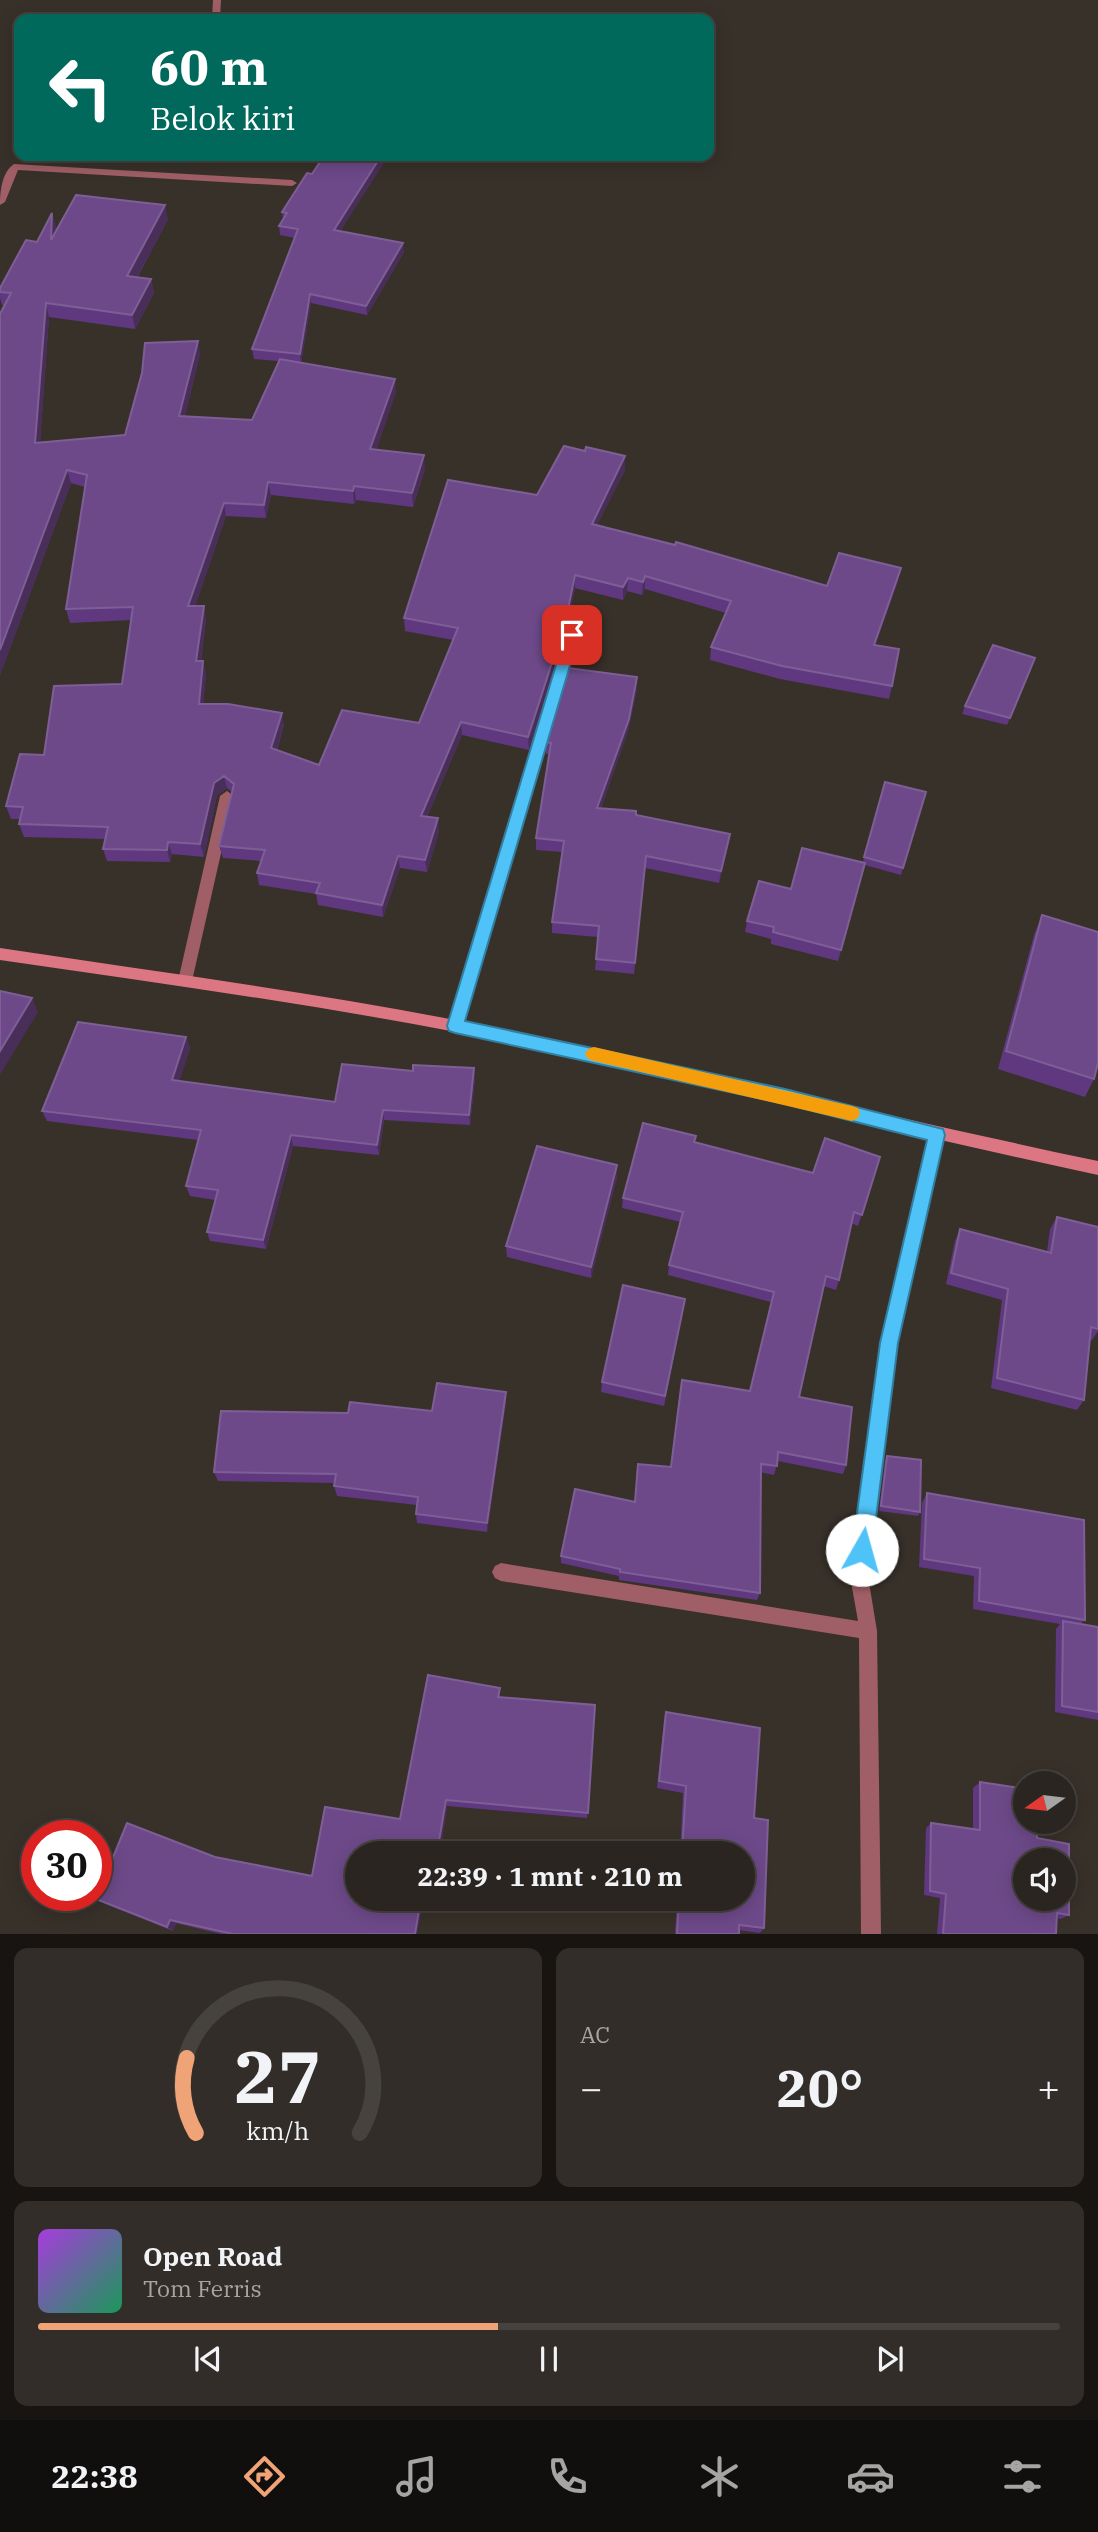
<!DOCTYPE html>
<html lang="id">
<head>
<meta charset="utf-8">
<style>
	body { margin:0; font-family:"IBM Plex Serif",serif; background:#322d29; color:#f1f3f6; height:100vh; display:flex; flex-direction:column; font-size:26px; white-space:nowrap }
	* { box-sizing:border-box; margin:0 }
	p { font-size:23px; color:#a5a5a5 }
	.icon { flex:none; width:38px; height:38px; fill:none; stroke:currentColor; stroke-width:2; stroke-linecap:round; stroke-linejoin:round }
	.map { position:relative; height:1934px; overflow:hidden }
	.side { display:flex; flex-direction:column; gap:14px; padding:14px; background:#171412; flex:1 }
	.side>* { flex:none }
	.banner { position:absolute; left:14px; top:14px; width:700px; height:147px; border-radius:14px; box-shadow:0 4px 18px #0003,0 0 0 2px #46423e; background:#00695c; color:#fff; overflow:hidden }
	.needle { width:46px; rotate:256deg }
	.buttons { position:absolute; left:1013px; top:1771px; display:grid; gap:14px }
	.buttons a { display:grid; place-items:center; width:63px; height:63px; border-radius:50%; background:#2a2520; box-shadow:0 4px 18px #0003,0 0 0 2px #46423e; font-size:35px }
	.speed { position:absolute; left:21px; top:1820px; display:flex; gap:14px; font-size:35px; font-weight:700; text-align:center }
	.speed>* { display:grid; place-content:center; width:91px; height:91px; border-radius:50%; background:#2a2520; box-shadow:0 4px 18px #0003,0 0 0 2px #46423e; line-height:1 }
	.speed .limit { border:10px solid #d22; background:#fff; color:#111 }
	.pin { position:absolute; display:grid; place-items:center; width:60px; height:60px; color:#fff; margin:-30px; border-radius:14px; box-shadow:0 4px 10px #0006 }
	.me { position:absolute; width:77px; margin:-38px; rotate:7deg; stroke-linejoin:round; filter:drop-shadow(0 0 5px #0008) }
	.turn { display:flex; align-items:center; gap:24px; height:147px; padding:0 21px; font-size:32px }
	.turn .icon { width:91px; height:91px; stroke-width:2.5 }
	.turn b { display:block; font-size:49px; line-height:60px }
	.big { font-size:52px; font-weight:700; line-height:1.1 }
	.side .card { flex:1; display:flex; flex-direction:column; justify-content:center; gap:10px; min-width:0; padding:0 24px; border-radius:14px; background:#322d29 }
	.side .dial { align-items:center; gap:0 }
	.dial svg { height:182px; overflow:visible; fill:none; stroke:#46423e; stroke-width:7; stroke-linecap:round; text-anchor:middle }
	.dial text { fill:#f1f3f6; stroke:none }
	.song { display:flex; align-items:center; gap:21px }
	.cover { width:84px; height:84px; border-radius:10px; background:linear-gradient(135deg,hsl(280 70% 55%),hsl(150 70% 35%)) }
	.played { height:7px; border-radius:4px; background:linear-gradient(90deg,#efa376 45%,#46423e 45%) }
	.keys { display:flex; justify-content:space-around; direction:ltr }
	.heat { display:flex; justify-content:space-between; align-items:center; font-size:38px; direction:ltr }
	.side .tiles { flex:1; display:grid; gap:14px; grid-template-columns:1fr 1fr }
	.card:last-child { grid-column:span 2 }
	.trip { position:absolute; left:345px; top:1841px; width:410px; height:70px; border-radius:35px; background:#2a2520; box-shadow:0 4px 18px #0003,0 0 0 2px #46423e; font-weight:700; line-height:70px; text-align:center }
	.tab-bar { display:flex; height:112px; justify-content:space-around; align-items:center; background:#110f0d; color:#a5a5a5 }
	.tab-bar .icon { width:49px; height:49px }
	.tab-bar .selected { color:#efa376 }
	.tab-bar b { font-size:32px; color:#f1f3f6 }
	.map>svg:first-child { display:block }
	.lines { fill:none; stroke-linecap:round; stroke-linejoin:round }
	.street { fill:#a05f66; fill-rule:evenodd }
	.secondary { fill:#dd7683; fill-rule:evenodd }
	.wall { fill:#5f3880 }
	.shaded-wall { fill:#4a2e5a }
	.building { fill:#6d4989; stroke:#7e5f95; stroke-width:2; fill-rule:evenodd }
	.route { fill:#4fc3f7; stroke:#337fa1; stroke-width:2 }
	.slow { fill:#f59e0b }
</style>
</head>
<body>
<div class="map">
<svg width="1098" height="1934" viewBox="0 0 1098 1934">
	<rect width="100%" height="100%" fill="#38312a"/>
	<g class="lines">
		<g class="street">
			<path d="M213 0H221L220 19H212Z"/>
			<path d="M14 164 292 180 297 183 292 186 18 170 5 202 0 205C0 191 2 172 14 164Z"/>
			<path d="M572 631 578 635 462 1026 460 1030 455 1032 450 1030 448 1026 566 635Z"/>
			<path d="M227 791 234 796 192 981 190 985H180L178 981 220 796Z"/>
			<path d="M937 1127 942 1129 944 1134 897 1343 868 1576 877 1631 881 1934H861L859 1638 501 1581 495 1578 492 1572 495 1566 501 1563 858 1621 850 1576 881 1343 930 1134 932 1129Z"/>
		</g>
		<path class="secondary" d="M0 948C152 971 305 991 455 1020 671 1062 883 1116 1098 1161V1175C883 1129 671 1074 456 1032 305 1003 152 982 0 960Z"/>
	</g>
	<g class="wall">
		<path d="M388 156 340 231 404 252 367 315 311 303 301 363 396 392 376 450 425 469 413 507 356 500 354 504 271 495 266 518 226 516 195 606 206 619 201 661H203L206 674 203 704 284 725 277 750 319 765 419 723 453 640 405 631 404 618 537 495 625 470 597 525 827 586 898 581 875 645 892 686 889 699 780 679 710 660 711 647 726 613 645 589 642 595 627 591 623 600 575 588 565 632 529 750 462 735 427 817 439 831 427 872 400 868 383 917 318 905 316 894 259 885 257 873 261 861 223 858 219 846 232 792 227 788 217 795 204 857 172 854 170 862 107 861 103 849 105 839 24 837 19 824 20 819H11L6 806 44 755 122 684 131 620 70 623 66 609 85 487 71 483 0 675 4 306 2 305 0 298V288L37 242 56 226 55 231 168 219 137 278 151 279 154 293 135 329 49 317 40 442 125 435 200 354 185 416 252 420 279 361 254 359 252 349 295 238 280 235 279 226 283 219 282 212 312 174Z"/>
		<path d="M1032 666 1007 725 962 714 965 706Z"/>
		<path d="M637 689 628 731 601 808 730 834 728 846 719 883 645 868 634 974 595 970 598 937 552 933V922L562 852 536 850V838L549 754H546V742Z"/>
		<path d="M885 782 926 792 901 875 865 865 838 961 771 944V939L745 932 747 921 791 889 863 862Z"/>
		<path d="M1042 915 1094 1079 1085 1097 998 1069 1034 935Z"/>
		<path d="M186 1037 190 1048 179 1081 335 1102 475 1079 470 1125 384 1120 379 1155 293 1146 266 1249 210 1241 207 1232 215 1200 190 1196 186 1186 198 1140 47 1121 42 1111Z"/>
		<path d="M696 1136 695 1143 813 1173 880 1157 858 1226 851 1223 839 1280 836 1290 823 1286 799 1397 846 1465 843 1474 778 1461 774 1475 760 1472V1593L757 1600 619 1580V1576L561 1563V1556L635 1502 638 1464 671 1467 750 1391 771 1302 668 1275 669 1265 681 1222 622 1208 623 1198Z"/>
		<path d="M617 1177 591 1278 507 1257 506 1246Z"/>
		<path d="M1057 1217 1098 1227V1331L1092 1340H1090L1084 1400 1077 1410 991 1388 1002 1300 946 1284 955 1241 960 1229 1047 1252 1050 1229Z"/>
		<path d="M683 1310 664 1406 601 1392 602 1382Z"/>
		<path d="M506 1402 487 1532 417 1523 416 1514 417 1505 337 1496 334 1486 335 1483 218 1481 214 1472 348 1413 432 1411Z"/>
		<path d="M887 1456 920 1512 918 1516 879 1511 885 1461Z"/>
		<path d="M927 1493 1085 1620 1080 1624 1098 1627V1720L1055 1712 1056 1629 1060 1624 973 1609 974 1576 919 1567 922 1503Z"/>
		<path d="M500 1688V1697L595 1705 587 1818 447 1806 440 1853H357L417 1934H221L176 1923 173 1931 103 1903 96 1899 215 1857 312 1876 400 1819Z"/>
		<path d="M666 1712 754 1818 764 1928 760 1933 739 1930V1934H675L677 1899H742V1853H680L683 1793 657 1788 664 1720Z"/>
		<path d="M980 1782 1037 1838 1069 1915 1061 1919 1057 1918 1056 1934H937L940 1898 924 1895 926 1828 931 1823 973 1829V1788Z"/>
	</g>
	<g class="shaded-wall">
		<path d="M381 156H388L335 239 334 230Z"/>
		<path d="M165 205 168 219 130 290 127 276Z"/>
		<path d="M52 213 56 226 54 253 51 240Z"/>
		<path d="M403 243 404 252 367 315 366 306Z"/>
		<path d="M151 279 154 293 135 329 132 315Z"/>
		<path d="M310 294 311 303 301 364 300 354Z"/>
		<path d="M46 303 49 317 39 456 35 443Z"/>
		<path d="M198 341 200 354 182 429 179 416Z"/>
		<path d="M395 379 396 392 372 463 370 449Z"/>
		<path d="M424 455 425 469 413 507 412 493Z"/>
		<path d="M625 456V470L591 537 592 524Z"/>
		<path d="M67 470 71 483 0 675V650Z"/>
		<path d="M268 482 271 495 266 518 264 505Z"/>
		<path d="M354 486 356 500 354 504 353 491Z"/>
		<path d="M224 503 226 516 191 619 188 606Z"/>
		<path d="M901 568 898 581 871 658 874 645Z"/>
		<path d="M575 575V588L565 632 529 750 528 737Z"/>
		<path d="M645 576V589L642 595 643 582Z"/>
		<path d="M628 578 627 591 623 600V587Z"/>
		<path d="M204 606 206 619 199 674 196 661Z"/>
		<path d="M203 661 206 674 202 717 199 704Z"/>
		<path d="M637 677V689L628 731 597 819V808Z"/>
		<path d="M282 713 284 725 273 761 271 748Z"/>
		<path d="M461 722 462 735 422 828 421 816Z"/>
		<path d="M224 776 227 788 217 795 204 857 200 844 214 783Z"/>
		<path d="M438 818 439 831 427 872 425 860Z"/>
		<path d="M730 834 728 846 719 883 721 871Z"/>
		<path d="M168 842 172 854 170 862 167 850Z"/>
		<path d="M398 856 400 868 383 917 382 905Z"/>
		<path d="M32 998 38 1012 0 1075V1051Z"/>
		<path d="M186 1037 190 1048 176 1091 172 1080Z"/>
		<path d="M474 1068 475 1079 470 1125 469 1115Z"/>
		<path d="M383 1110 384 1120 379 1155 377 1145Z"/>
		<path d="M291 1135 293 1146 266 1249 263 1240Z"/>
		<path d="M617 1165V1177L591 1278V1267Z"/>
		<path d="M506 1392V1402L487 1532V1523Z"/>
		<path d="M446 1800 447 1806 440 1853H437Z"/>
		<path d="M421 1899H424L417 1934H415Z"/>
		<path d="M170 1920 176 1923 173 1931 167 1927Z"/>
	</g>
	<g class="building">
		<path d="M324 156H381L334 230 403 243 366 306 310 294 300 354 252 349 298 229 279 226 287 213 282 212 307 173 312 174Z"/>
		<path d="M76 195 165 205 127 276 151 279 132 315 46 303 35 443 125 435 142 373 145 343 198 341 179 416 252 420 280 359 395 379 370 449 424 455 412 493 354 486 353 491 268 482 264 505 224 503 188 606H204L196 661H203L199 704H228L282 713 271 748 319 765 342 710 419 723 458 628 404 618 448 480 537 495 564 446 585 451 586 447 625 456 592 524 675 545 676 542 827 586 839 553 901 568 874 645 899 649 892 686 782 666 711 647 731 601 645 576 643 582 628 578 623 587 575 575 566 619 528 737 461 722 421 816 438 818 425 860 398 856 382 905 316 893 320 883 257 873 265 850 219 846 234 784 224 776 214 783 200 844 168 842 167 850 103 849 108 827 19 824 23 807 6 806 20 754 44 755 54 686 122 684 133 607 66 609 87 475 67 470 0 650V314L11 293 0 292V288L26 240 37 242 52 213 51 240Z"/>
		<path d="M993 645 1035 658 1010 718 965 706Z"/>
		<path d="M568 668 637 677 629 719 597 808 636 811V815L730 834 721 871 646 856 635 963 596 959 599 926 552 922 564 841 536 838 551 743 546 742Z"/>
		<path d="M885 782 926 792 903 868 864 857Z"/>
		<path d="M802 848 865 863 841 950 773 932 774 927 747 921 759 881 791 889Z"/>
		<path d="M1042 915 1098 932V1063L1094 1079 1006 1051Z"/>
		<path d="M0 991 32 998 0 1051Z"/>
		<path d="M78 1022 186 1037 172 1080 335 1102 342 1064 413 1071V1065L474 1068 469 1115 383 1110 377 1145 291 1135 263 1240 207 1232 218 1190 186 1186 201 1130 42 1111Z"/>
		<path d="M643 1123 696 1136 694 1142 813 1173 825 1138 880 1157 862 1215 854 1212 839 1280 826 1276 799 1397 852 1407 846 1465 778 1452 777 1466 761 1464 760 1593 620 1572V1569L561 1556 575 1489 635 1502 638 1464 671 1467 682 1380 750 1391 774 1292 669 1265 683 1212 623 1198Z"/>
		<path d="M537 1146 617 1165 591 1267 506 1246Z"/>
		<path d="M1057 1217 1098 1227V1329L1091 1327 1084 1400 997 1378 1008 1289 951 1273 960 1229 1051 1253Z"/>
		<path d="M623 1285 685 1299 665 1396 602 1382Z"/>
		<path d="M437 1383 506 1392 487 1523 416 1514 418 1497 334 1486 336 1474 214 1472 221 1411 348 1413 350 1402 432 1411Z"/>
		<path d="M887 1456 921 1460 920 1512 881 1506Z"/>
		<path d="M927 1493 1084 1520 1085 1620 979 1601 980 1568 924 1559Z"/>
		<path d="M1063 1621 1098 1627V1712L1062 1706Z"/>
		<path d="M428 1675 500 1688 498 1697 595 1705 588 1813 446 1800 437 1853H357V1899H421L415 1934H233L170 1920 167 1927 96 1899 127 1823 215 1857 312 1876 325 1807 400 1819Z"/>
		<path d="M666 1712 760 1728 754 1818 768 1820 764 1928 739 1925V1934H677L679 1899H742V1853H682L686 1786 659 1781Z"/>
		<path d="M980 1782 1026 1789V1822H1037V1838L1069 1844V1915L1057 1913 1056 1934H943L946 1894 930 1891 931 1823 980 1830ZM1026 1860H1064V1899H1026Z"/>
	</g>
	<path class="route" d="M572 630 579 635 465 1021 785 1089 943 1129 945 1135 898 1343 872 1550 869 1557 862 1560 855 1557 852 1550 880 1343 927 1140 785 1104 455 1033 449 1031 447 1026 565 635Z"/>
	<path class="slow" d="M594 1047 852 1106 858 1108 860 1113 858 1118 852 1121 594 1061 588 1059 585 1054 588 1049Z"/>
</svg>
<div class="buttons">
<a><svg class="needle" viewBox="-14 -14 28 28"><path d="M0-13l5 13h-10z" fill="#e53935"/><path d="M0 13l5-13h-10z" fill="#a5a5a5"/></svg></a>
<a><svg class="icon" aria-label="sound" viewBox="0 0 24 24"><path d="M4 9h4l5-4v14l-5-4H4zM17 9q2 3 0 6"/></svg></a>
</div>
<div class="speed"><div class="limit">30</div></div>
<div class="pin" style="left:572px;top:635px;background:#d93025"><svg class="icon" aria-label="arrive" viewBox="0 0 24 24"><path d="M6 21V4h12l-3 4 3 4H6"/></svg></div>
<svg class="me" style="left:862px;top:1550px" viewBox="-20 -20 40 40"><circle r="19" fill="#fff"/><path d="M0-13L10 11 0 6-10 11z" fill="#4fc3f7"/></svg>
<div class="trip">22:39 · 1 mnt · 210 m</div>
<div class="banner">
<div class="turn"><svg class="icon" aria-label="left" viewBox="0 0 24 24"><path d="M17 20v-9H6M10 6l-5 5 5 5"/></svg><div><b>60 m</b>Belok kiri</div></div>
</div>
</div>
<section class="side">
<div class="tiles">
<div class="card dial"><svg viewBox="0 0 100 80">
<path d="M14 69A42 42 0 1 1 86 69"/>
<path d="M14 69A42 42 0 0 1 10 36" stroke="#efa376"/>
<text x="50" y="56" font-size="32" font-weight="700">27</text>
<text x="50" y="72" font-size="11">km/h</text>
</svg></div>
<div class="card"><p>AC</p>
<div class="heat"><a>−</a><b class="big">20°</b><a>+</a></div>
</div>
<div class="card">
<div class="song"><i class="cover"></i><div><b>Open Road</b><p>Tom Ferris</p></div></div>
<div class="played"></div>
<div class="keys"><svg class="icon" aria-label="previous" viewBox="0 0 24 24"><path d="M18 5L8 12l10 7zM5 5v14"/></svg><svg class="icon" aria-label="pause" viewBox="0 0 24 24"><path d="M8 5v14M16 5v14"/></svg><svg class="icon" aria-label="next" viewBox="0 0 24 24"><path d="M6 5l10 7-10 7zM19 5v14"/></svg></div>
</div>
</div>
</section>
<nav class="tab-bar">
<b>22:38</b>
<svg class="icon selected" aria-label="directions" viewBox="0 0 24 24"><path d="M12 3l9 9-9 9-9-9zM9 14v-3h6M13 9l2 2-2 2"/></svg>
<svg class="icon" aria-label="music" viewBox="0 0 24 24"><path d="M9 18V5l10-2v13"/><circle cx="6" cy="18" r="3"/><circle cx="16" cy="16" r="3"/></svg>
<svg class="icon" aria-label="phone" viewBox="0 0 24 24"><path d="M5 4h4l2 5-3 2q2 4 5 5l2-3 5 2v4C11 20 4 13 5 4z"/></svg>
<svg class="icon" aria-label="climate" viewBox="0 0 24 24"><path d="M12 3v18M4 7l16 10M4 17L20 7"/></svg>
<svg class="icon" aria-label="car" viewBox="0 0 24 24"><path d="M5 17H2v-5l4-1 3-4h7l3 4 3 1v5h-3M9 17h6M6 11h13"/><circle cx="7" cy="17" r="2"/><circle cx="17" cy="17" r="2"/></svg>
<svg class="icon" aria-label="filters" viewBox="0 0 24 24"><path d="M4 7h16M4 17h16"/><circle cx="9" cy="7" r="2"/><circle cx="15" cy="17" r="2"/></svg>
</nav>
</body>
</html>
